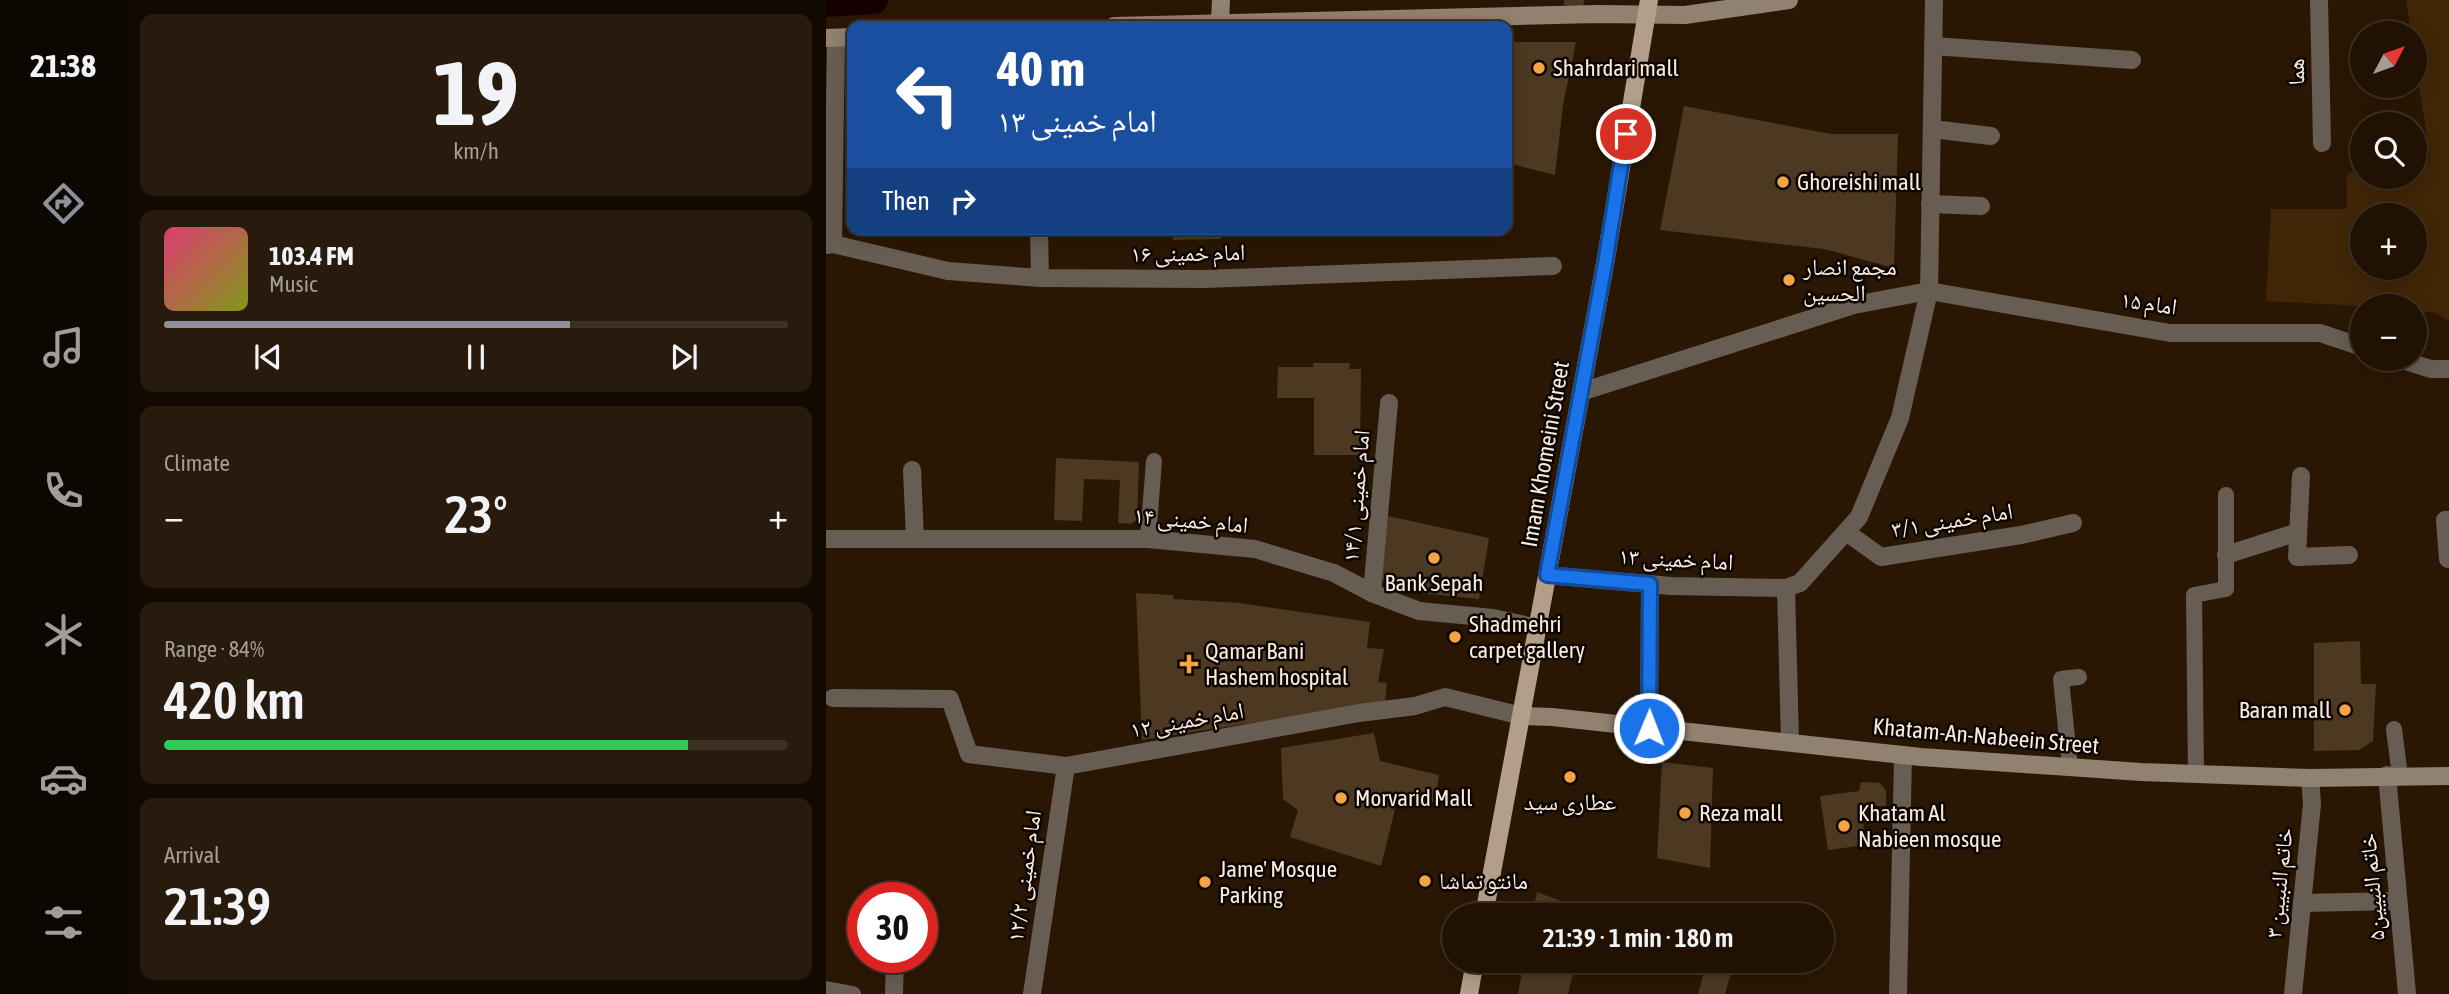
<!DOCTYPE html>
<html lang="en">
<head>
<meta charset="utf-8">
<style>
	body { margin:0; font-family:"Asap Condensed","Noto Naskh Arabic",sans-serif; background:#281a0c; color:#f1f3f6; height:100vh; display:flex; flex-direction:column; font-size:26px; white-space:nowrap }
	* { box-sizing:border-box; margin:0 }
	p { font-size:23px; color:#a29d99 }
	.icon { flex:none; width:38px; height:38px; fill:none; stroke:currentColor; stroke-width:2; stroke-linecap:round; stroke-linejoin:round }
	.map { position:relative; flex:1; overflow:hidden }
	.details { display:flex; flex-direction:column; gap:14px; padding:14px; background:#120901; width:700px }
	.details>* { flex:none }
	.banner { position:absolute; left:21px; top:21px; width:665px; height:214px; border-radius:14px; box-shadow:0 4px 18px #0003,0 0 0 2px #3d3124; background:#1a4fa0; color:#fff; overflow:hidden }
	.needle { width:46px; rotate:49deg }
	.buttons { position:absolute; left:1524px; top:21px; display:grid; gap:14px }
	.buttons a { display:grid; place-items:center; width:77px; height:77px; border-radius:50%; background:#201102; box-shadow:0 4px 18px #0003,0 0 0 2px #3d3124; font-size:35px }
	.speed { position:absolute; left:21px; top:882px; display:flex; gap:14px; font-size:35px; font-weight:700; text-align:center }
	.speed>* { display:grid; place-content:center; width:91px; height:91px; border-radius:50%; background:#201102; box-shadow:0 4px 18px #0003,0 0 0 2px #3d3124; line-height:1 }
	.speed .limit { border:10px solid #d22; background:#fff; color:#111 }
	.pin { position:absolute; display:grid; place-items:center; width:60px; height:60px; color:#fff; margin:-30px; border:4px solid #fff; border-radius:50%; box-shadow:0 2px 7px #0007 }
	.me { position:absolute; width:77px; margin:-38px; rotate:1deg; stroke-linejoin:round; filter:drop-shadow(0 0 5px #0008) }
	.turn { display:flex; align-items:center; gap:24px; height:147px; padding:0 35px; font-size:32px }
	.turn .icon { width:91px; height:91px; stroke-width:2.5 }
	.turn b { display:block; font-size:49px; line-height:60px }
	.then { display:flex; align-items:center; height:66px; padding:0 35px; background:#0003; gap:14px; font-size:26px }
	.big { font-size:52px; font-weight:600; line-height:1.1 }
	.details .widget { flex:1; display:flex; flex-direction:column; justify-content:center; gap:10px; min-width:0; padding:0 24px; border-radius:14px; background:#281a0c }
	.details .dial { align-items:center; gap:0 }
	.dial b { font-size:91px; line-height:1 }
	.song { display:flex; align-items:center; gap:21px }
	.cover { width:84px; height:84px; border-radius:10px; background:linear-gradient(135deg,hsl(340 70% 55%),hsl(70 70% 35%)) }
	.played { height:7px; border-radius:4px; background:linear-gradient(90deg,#8c9099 65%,#3d3124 65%) }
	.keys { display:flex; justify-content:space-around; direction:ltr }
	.heat { display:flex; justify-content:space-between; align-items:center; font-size:38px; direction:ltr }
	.charge { height:10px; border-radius:5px; background:linear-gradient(90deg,#34c759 84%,#3d3124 0) }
	.trip { position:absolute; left:616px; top:903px; width:392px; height:70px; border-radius:35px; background:#201102; box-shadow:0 4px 18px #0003,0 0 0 2px #3d3124; font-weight:600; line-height:70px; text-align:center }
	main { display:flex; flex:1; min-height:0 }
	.tab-bar { display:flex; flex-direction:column; width:126px; justify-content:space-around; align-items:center; background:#0d0701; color:#a29d99 }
	.tab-bar .icon { width:49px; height:49px }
	.tab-bar .selected { color:#8c9099 }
	.tab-bar b { font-size:32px; color:#f1f3f6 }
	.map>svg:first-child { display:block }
	.green { fill:#402606; fill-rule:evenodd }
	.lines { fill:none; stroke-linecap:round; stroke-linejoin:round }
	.canal { stroke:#140000; stroke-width:28 }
	.building { fill:#4d3822 }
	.lane { stroke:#675d53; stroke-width:16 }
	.street { stroke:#675d53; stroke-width:18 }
	.secondary { stroke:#918171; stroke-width:18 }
	.primary { stroke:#b39e89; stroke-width:18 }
	.route-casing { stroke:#114b97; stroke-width:18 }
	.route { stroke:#1a73e8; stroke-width:12 }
	.poi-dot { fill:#f4a443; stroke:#0c0501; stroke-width:2.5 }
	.labels { text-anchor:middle; stroke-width:5; stroke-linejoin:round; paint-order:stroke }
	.poi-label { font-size:23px; fill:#f9ecde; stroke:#0c0501; text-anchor:start }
	.street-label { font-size:23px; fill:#f9ecde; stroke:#0c0501 }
</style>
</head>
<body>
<main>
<nav class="tab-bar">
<b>21:38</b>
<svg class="icon selected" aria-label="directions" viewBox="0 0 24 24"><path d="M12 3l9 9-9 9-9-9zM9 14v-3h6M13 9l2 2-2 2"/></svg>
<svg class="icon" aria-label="music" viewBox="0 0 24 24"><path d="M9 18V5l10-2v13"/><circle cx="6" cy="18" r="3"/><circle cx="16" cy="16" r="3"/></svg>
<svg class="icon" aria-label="phone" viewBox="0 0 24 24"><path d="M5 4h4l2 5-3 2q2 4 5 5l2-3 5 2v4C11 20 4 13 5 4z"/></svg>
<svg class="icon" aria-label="climate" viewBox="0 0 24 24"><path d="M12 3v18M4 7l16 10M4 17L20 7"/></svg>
<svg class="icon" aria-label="car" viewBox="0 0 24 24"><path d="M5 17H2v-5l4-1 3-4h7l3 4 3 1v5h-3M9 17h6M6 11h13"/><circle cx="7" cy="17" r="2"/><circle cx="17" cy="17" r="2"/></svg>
<svg class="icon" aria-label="filters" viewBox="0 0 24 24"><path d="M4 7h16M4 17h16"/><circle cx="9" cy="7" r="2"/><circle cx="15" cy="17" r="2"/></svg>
</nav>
<section class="details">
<div class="widget dial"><b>19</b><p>km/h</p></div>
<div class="widget">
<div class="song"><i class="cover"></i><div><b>103.4 FM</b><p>Music</p></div></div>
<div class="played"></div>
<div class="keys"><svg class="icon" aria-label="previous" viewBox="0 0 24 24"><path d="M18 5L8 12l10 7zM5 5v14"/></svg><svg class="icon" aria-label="pause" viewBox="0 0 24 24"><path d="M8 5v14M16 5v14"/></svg><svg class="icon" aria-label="next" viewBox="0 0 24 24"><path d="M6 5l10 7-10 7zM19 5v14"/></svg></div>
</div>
<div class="widget"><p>Climate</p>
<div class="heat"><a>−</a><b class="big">23°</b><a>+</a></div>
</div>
<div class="widget"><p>Range · 84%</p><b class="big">420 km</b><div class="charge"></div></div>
<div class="widget"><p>Arrival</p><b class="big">21:39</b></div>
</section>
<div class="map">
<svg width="1623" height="994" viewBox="0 0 1623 994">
	<rect width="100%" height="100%" fill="#2a1703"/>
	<path class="green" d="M1580 0H1623V321L1610 313 1589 310V306H1536L1440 301 1445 209H1521V173L1536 170V177H1589V161L1604 158 1589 59V33H1585ZM1536 215H1589V268H1536Z"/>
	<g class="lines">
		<path class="canal" d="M0 3 48 0"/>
	</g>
	<g class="building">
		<path d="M738 0H758L757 7 738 5Z"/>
		<path d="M681 42H750L737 105 729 175 681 163Z"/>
		<path d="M858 106 1005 134H1072L1068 268 998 249 834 230Z"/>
		<path d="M349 229H396L395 239 347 240Z"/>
		<path d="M487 363H524L523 369H535L534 455H488V398H451L452 367H487Z"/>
		<path d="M230 458 313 462 311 520 305 524 292 523 294 480 258 479 256 521 228 520Z"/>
		<path d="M562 516 663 538 653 599 585 592 554 579Z"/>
		<path d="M310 593 347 595V599L413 603 544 622 541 648 558 649 552 682 561 683 559 702 316 740Z"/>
		<path d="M1534 641 1535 684H1550L1547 741 1533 750 1488 751V643Z"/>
		<path d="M548 733 554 761 613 775 609 802 572 797 555 866 464 837 472 810 457 799 455 748Z"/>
		<path d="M836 762 887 768 884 868 831 858Z"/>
		<path d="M1035 782 1054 783 1060 791V806H1035L1040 845 1002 850 994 796 1033 791Z"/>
		<path d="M711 892 735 901 781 915H706Z"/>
		<path d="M698 961H750L742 994H692Z"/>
		<path d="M857 961H908L899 994H872L879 968Z"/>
	</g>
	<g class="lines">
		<g class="lane">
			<path d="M322 539 328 461"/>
			<path d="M1568 729 1574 776"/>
			<path d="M1244 767 1235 679 1253 677"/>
			<path d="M1370 774 1368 595 1400 589V495"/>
			<path d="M0 989 27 994"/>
		</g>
		<g class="street">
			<path d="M1493 0 1496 143"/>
			<path d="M1107 46 1306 60"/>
			<path d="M1106 129 1165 136"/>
			<path d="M1104 204 1155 206"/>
			<path d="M213 229 214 278"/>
			<path d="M7 244 10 38"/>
			<path d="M0 245 7 244 122 271 214 278 379 279 727 266"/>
			<path d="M1573 359 1605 369H1623"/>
			<path d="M755 392 1028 305 1103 291 1344 333H1494L1536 347"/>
			<path d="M86 470 89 539"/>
			<path d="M1475 476 1471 557 1523 555"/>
			<path d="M1020 532 1055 557 1195 535 1247 523"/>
			<path d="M0 539H322L429 549 508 573 546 593 593 611 667 618 712 628"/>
			<path d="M1400 555 1472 532"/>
			<path d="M1622 559 1619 520H1623"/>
			<path d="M721 575 845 586 960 588 974 583 1033 517 1074 418 1103 291 1108 0"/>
			<path d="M960 588 964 742"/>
			<path d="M546 593 563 403"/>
			<path d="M7 698 124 699 143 754 240 766 533 713 589 706 619 697 696 716"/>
			<path d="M823 728 824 584"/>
			<path d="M1561 775 1581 994"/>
			<path d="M72 898V894"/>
			<path d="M1476 903 1572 901"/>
			<path d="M68 994 69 957"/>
			<path d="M206 994 240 766"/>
			<path d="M1072 994 1077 755"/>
			<path d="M1467 994 1486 804 1484 778"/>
		</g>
		<g class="secondary">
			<path d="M394 22 395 0"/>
			<path d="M288 26 771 14 859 15 963 0"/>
			<path d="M0 38 26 37"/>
			<path d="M696 716 726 717 1095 757 1315 772 1484 778 1623 776"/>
		</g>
		<g class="primary">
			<path d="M658 915 779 264 823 0"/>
			<path d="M643 994 649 961"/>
		</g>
	</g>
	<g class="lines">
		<defs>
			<path id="route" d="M800 134 779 264 721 575 824 584 823 728"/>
		</defs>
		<use href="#route" class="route-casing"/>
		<use href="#route" class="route"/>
	</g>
	<g class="poi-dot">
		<circle cx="713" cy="68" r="7"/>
		<circle cx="957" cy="182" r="7"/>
		<circle cx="963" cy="280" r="7"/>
		<circle cx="608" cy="558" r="7"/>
		<circle cx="629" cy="637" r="7"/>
		<path d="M359.5 653.5h7v7h7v7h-7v7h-7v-7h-7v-7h7z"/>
		<circle cx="1519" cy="710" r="7"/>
		<circle cx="744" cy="777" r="7"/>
		<circle cx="515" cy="798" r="7"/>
		<circle cx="859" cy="813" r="7"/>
		<circle cx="1018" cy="826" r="7"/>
		<circle cx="599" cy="881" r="7"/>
		<circle cx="379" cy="882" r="7"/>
	</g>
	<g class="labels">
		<g class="poi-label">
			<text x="727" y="76">Shahrdari mall</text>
			<text x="971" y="190">Ghoreishi mall</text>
			<text x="977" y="275">مجمع انصار<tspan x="977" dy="26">الحسین</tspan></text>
			<text x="608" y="591" text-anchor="middle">Bank Sepah</text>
			<text x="643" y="632">Shadmehri<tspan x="643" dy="26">carpet gallery</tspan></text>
			<text x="379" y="659">Qamar Bani<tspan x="379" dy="26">Hashem hospital</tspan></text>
			<text x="1505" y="718" text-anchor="end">Baran mall</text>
			<text x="529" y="806">Morvarid Mall</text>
			<text x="744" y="810" text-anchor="middle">عطاری سید</text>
			<text x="873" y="821">Reza mall</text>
			<text x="1032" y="821">Khatam Al<tspan x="1032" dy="26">Nabieen mosque</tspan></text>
			<text x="393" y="877">Jame' Mosque<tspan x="393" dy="26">Parking</tspan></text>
			<text x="613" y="889">مانتو تماشا</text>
		</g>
		<g class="street-label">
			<text transform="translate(1470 72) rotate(-91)" y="8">هما</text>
			<text transform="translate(362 253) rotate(-1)" y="8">امام خمینی ۱۶</text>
			<text transform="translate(1323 303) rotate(8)" y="8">امام ۱۵</text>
			<text transform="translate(719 454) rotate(-80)" y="8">Imam Khomeini Street</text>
			<text transform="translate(530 496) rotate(-85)" y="8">امام خمینی ۱۴/۱</text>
			<text transform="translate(365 520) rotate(5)" y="8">امام خمینی ۱۴</text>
			<text transform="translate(1126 520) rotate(-9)" y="8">امام خمینی ۳/۱</text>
			<text transform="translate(850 559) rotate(3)" y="8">امام خمینی ۱۳</text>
			<text transform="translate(361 720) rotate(-10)" y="8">امام خمینی ۱۲</text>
			<text transform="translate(1160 736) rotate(5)" y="8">Khatam-An-Nabeein Street</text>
			<text transform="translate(198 876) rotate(-82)" y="8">امام خمینی ۱۲/۲</text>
			<text transform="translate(1453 883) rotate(-84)" y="8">خاتم النبیین ۳</text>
			<text transform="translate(1546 887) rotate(-95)" y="8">خاتم النبیین۵</text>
		</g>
	</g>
</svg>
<div class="buttons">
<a><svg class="needle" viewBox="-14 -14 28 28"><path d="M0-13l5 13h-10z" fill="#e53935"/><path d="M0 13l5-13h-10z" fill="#a29d99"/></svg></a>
<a><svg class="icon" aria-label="search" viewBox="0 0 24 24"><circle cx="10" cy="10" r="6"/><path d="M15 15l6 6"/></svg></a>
<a>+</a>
<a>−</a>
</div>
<div class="speed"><div class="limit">30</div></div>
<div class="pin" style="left:800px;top:134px;background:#d93025"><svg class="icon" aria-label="arrive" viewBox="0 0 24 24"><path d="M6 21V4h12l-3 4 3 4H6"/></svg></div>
<svg class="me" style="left:823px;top:728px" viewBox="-20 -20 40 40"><circle r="17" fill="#1a73e8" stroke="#fff" stroke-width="3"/><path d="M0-11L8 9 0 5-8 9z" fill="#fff"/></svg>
<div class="trip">21:39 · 1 min · 180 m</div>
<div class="banner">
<div class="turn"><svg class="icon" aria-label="left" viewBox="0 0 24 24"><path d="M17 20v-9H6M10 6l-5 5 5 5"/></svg><div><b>40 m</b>امام خمینی ۱۳</div></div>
<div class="then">Then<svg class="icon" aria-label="right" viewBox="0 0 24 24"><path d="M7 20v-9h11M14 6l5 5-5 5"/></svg></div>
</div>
</div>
</main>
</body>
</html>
